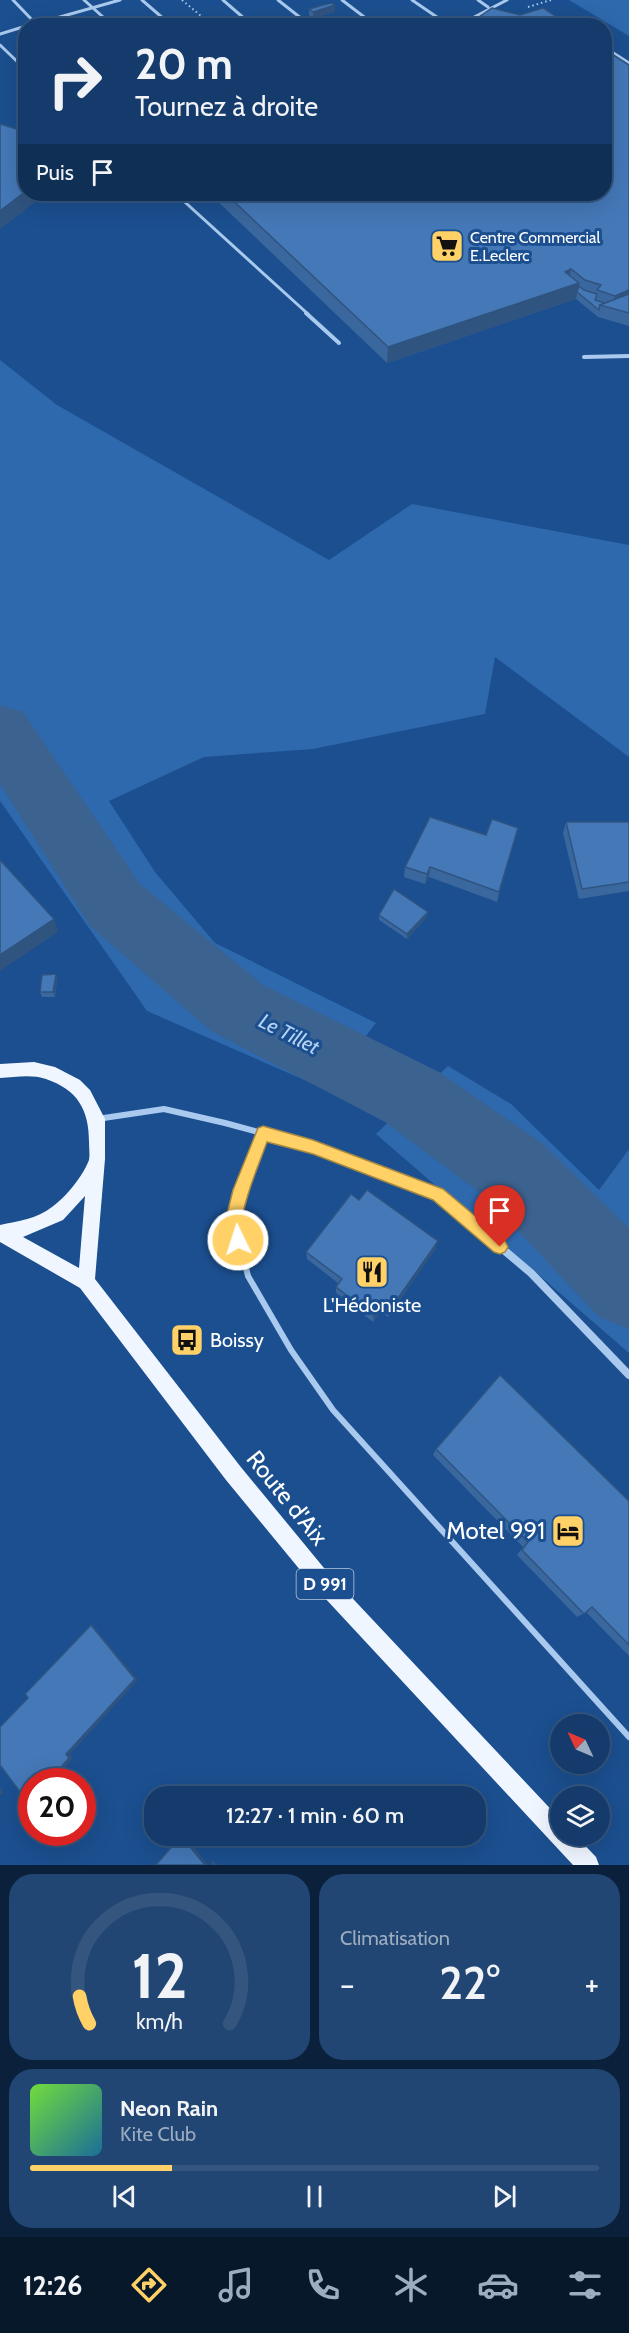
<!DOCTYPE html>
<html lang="fr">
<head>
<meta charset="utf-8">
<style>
	body { margin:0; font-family:Cabin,sans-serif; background:#214673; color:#f1f3f6; height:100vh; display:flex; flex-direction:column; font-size:22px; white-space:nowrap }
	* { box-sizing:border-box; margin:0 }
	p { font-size:20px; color:#9dadc1 }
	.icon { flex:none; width:33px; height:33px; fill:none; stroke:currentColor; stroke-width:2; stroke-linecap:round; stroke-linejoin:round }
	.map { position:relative; height:1865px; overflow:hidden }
	.sheet { display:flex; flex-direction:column; gap:9px; padding:9px; background:#0b203b; flex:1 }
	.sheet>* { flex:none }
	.banner { position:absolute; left:18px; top:18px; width:594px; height:183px; border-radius:24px; box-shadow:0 6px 24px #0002,0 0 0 2px #33557e; background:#143b6b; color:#f1f3f6; overflow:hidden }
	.needle { width:39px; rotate:314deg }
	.buttons { position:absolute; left:550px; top:1714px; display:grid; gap:12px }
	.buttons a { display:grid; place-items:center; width:60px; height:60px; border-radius:50%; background:#143b6b; box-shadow:0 6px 24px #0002,0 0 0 2px #33557e; font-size:30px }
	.speed { position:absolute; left:18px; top:1768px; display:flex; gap:12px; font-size:30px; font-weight:700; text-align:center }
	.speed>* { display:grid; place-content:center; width:78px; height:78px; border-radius:50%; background:#143b6b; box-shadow:0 6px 24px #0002,0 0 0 2px #33557e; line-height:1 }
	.speed .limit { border:9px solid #d22; background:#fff; color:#111 }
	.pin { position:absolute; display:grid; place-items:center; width:51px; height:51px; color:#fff; margin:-62px -26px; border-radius:50% 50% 50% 0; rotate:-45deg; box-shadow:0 0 6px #0007 }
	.pin .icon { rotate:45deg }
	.me { position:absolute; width:66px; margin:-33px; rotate:356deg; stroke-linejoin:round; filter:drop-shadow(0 0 4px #0008) }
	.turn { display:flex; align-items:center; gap:21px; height:126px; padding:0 18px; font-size:27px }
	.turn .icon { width:78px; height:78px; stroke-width:2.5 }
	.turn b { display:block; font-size:42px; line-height:51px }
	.then { display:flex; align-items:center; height:57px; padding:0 18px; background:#0003; gap:12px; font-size:22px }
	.big { font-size:45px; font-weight:600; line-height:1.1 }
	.sheet .widget { flex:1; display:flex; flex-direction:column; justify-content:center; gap:9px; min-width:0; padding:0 21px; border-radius:24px; background:#214673 }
	.sheet .dial { align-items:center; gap:0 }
	.dial svg { height:156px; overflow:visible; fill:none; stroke:#33557e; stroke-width:7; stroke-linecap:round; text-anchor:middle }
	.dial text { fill:#f1f3f6; stroke:none }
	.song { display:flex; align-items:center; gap:18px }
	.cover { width:72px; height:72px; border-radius:9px; background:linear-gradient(135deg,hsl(100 70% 55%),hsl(200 70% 35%)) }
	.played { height:6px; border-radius:3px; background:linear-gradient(90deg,#ffd166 25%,#33557e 25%) }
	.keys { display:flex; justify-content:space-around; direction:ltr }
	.heat { display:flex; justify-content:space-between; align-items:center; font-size:33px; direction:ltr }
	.sheet .tiles { flex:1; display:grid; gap:9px; grid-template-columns:1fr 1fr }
	.widget:last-child { grid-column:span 2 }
	.trip { position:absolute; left:144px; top:1786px; width:342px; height:60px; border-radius:24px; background:#143b6b; box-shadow:0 6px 24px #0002,0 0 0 2px #33557e; font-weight:600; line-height:60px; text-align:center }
	.tab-bar { display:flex; height:96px; justify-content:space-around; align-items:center; background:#08182b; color:#9dadc1 }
	.tab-bar .icon { width:42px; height:42px }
	.tab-bar .current { color:#ffd166 }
	.tab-bar b { font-size:27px; color:#f1f3f6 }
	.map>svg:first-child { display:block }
	.green { fill:#2e69ad }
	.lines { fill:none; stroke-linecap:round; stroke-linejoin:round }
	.river { fill:#3c6290; fill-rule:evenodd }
	.path { stroke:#a9c9ee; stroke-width:2; stroke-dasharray:1.5 3; stroke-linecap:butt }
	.lane-far3 { stroke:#a9c9ee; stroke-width:3 }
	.lane-far2 { stroke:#a9c9ee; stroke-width:4 }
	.lane-far1 { stroke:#a9c9ee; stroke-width:4.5 }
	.lane { stroke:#a9c9ee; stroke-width:6 }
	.street-far1 { stroke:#a9c9ee; stroke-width:6 }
	.street { stroke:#a9c9ee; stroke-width:8 }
	.primary { fill:#f0f6ff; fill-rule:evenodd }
	.wall { fill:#3a679d }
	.shaded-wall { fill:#305480 }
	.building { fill:#4478b7; stroke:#305480; stroke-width:1.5 }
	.route { fill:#ffd166; stroke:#a68842; stroke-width:1.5 }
	.labels { text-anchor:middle; stroke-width:6; stroke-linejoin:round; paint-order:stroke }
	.far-poi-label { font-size:16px; fill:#fff; stroke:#1b4f8f; text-anchor:start }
	.shield { fill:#1b4f8f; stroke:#bbcadd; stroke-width:1.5 }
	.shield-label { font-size:18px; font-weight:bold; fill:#fff }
	.poi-label { font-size:20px; fill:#fff; stroke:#1b4f8f }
	.water-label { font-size:21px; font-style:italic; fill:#b5d3f5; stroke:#1b4f8f }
	.near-street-label { font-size:24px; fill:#fff; stroke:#1b4f8f }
	.near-poi-label { font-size:24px; fill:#fff; stroke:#1b4f8f; text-anchor:end }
</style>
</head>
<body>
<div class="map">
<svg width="629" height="1865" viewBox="0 0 629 1865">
	<rect width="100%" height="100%" fill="#1b4f8f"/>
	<g class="green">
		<path d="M569 0H629V36Z"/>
		<path d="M0 360 57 405 329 560 412 504 629 545V757L495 657 485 714 313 749 204 757 109 801 155 872 215 943 376 1023 325 1089 147 1011 0 801Z"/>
		<path d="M448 1066 511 1104 599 1190 629 1149V1353L376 1134Z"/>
	</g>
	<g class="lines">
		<path class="river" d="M0 705 23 712 140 884 263 985 439 1072 543 1144 629 1228V1329L599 1317 487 1198 385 1122 211 1031 90 926 0 784Z"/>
		<g class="path">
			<path d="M182 0 213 26"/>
			<path d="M528 7 551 0"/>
		</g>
		<g class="lane-far3">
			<path d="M13 0 36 24"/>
			<path d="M84 0 113 26"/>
			<path d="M142 0 172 26"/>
			<path d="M223 0 253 26"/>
			<path d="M278 0 311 26"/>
			<path d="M342 0 376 26"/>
			<path d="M412 0 450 26"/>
			<path d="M478 0 488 7"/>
			<path d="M28 26 120 0"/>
			<path d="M457 26 507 0"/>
			<path d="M0 34 26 26"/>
			<path d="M0 45 26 70"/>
			<path d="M604 47 629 63"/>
			<path d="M176 194 308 314"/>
		</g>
		<g class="lane-far2">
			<path d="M306 313 339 343"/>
			<path d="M584 357 629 356"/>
		</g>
		<path class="lane-far1" d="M233 1220 241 1190 263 1133"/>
		<path class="lane" d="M234 1219 248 1276 291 1350 333 1410 629 1737"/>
		<path class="street-far1" d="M97 1119 164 1109 225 1123 313 1147 438 1194 469 1220"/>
		<path class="street" d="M467 1219 531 1273 629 1375"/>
		<path class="primary" d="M34 1062 55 1067 80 1080 90 1090 105 1119V1159L95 1279 240 1466 324 1568 561 1820V1836H576L596 1857 599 1865H573L310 1582 226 1480 80 1288 0 1242V1225C18 1221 37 1219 52 1207 66 1197 83 1176 89 1160 90 1155 89 1147 89 1142 89 1110 78 1090 46 1079 32 1074 15 1077 0 1078V1064ZM85 1196 79 1268 23 1237 63 1220Z"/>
	</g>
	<g class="wall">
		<path d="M309 9 335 12 313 18 309 15Z"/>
		<path d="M629 65V326L598 317 576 299 387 363 210 194H604Z"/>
		<path d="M566 822H629V891L579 899 563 833Z"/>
		<path d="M518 828 497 902 429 877 425 884 404 877 405 867 486 835Z"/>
		<path d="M428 912 427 917 407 939 379 920V915Z"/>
		<path d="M56 974 57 979 55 997H42L40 992Z"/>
		<path d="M359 1200 436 1248 388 1317 381 1312 373 1322 336 1293V1287L338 1283 307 1259 306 1252Z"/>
		<path d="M436 1449 629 1501V1656L586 1612 577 1617 517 1555 523 1547 433 1455Z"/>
	</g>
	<g class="shaded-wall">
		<path d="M335 5V12L313 18V12Z"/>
		<path d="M26 191V194H46L0 229V211Z"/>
		<path d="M571 269 569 285 565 272Z"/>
		<path d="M579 283 576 299 387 363 388 347Z"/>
		<path d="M629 290V305L612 308 615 296Z"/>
		<path d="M518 828 515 838 497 902 499 892Z"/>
		<path d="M430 867 429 877 425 884 427 874Z"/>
		<path d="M428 912 427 917 407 939V934Z"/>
		<path d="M54 919 58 932 0 971V955Z"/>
		<path d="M56 974 57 979 55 997 53 992Z"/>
		<path d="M438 1241 436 1248 388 1317 389 1311Z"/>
		<path d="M382 1306 381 1312 373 1322 374 1316Z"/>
		<path d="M91 1625 94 1627 138 1680 70 1754 73 1758 52 1782H48L66 1754Z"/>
		<path d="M0 1787 4 1792 0 1796Z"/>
		<path d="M181 1836H185L208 1865H205Z"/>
		<path d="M213 1860 217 1865H213L211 1862Z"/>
	</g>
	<g class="building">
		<path d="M331 3 335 5 313 12 309 9Z"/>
		<path d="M492 8 520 15 543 8 570 26H474L479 17Z"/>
		<path d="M604 49 629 65V290L615 296 597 290 601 285 585 280 571 269 565 272 579 283 388 347 226 194H604Z"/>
		<path d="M0 124 26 132V191L0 211Z"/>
		<path d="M579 286 584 290 597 294 595 300 605 303 600 305 599 310 577 292Z"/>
		<path d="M629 294V313L600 305Z"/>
		<path d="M430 817 486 835 492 819 518 828 499 892 430 867 427 874 405 867Z"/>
		<path d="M566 822H629V882L582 889Z"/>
		<path d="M0 860 54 919 0 955Z"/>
		<path d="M394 889 428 912 407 934 379 915Z"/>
		<path d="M56 974 53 992H40L42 975Z"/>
		<path d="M367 1190 438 1241 389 1311 382 1306 374 1316 336 1287 342 1279 306 1252 351 1194 359 1200Z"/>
		<path d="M500 1375 629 1501V1645L592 1607 584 1614 522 1550 528 1542 436 1449Z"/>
		<path d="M91 1625 135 1679 66 1754 69 1758 48 1782H32V1800L29 1804 0 1765V1727L28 1698 25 1694Z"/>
		<path d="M181 1836 205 1865H156Z"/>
	</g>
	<path class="route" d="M263 1126 313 1140 443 1189 505 1241 508 1247 505 1252 500 1254 494 1252 433 1200 313 1154 267 1142C258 1167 247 1191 242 1218 240 1228 247 1236 243 1245L238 1248 232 1245 225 1222 233 1190 258 1128Z"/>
	<defs>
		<symbol id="supermarket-square" viewBox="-11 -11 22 22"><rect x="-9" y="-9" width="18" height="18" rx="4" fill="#ffd166" stroke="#1b4f8f"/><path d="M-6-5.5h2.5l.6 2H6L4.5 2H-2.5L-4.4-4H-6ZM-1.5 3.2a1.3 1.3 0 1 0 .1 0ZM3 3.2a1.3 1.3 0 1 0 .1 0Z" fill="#111"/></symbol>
		<symbol id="restaurant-square" viewBox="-11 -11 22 22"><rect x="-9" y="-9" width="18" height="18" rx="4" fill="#ffd166" stroke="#1b4f8f"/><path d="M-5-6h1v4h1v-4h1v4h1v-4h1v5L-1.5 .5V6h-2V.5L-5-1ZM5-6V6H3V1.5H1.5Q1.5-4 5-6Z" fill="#111"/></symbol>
		<symbol id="bus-square" viewBox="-11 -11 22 22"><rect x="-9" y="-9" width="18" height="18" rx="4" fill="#ffd166" stroke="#1b4f8f"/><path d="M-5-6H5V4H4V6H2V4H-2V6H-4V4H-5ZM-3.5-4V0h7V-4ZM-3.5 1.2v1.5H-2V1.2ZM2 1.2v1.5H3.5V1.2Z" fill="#111"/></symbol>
		<symbol id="hotel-square" viewBox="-11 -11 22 22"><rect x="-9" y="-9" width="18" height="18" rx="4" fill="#ffd166" stroke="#1b4f8f"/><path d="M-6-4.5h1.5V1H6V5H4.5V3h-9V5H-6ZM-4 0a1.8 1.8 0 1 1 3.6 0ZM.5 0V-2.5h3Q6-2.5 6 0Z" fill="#111"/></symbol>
	</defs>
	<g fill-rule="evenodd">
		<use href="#supermarket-square" x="428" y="227" width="38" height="38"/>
		<use href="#restaurant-square" x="353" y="1253" width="38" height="38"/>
		<use href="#bus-square" x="168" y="1321" width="38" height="38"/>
		<use href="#hotel-square" x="549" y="1512" width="38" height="38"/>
	</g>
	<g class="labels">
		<g class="far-poi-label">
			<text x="470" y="243">Centre Commercial<tspan x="470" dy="18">E.Leclerc</tspan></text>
		</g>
		<rect class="shield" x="296.5" y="1569" width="57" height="30" rx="4.5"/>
		<g class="shield-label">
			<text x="325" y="1590">D 991</text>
		</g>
		<g class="poi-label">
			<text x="372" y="1312">L'Hédoniste</text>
			<text x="210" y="1347" text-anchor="start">Boissy</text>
		</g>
		<g class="water-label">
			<text transform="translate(289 1034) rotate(27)" y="7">Le Tillet</text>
		</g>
		<g class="near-street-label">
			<text transform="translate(287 1498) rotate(51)" y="8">Route d'Aix</text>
		</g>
		<g class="near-poi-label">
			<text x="545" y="1539">Motel 991</text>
		</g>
	</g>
</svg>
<div class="buttons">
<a><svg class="needle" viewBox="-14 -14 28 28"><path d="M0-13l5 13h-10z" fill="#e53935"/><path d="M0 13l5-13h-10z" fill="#9dadc1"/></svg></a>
<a><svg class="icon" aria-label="layers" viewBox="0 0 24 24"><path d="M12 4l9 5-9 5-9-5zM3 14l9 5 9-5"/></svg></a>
</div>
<div class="speed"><div class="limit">20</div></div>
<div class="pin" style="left:500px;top:1247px;background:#d93025"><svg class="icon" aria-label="arrive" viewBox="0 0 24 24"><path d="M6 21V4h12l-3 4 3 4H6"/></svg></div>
<svg class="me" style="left:238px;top:1240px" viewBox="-20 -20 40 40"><circle r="17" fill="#ffd166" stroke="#fff" stroke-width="3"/><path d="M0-11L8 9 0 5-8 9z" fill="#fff"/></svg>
<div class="trip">12:27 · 1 min · 60 m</div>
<div class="banner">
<div class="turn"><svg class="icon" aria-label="right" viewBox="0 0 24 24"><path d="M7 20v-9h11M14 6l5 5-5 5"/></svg><div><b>20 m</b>Tournez à droite</div></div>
<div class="then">Puis<svg class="icon" aria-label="arrive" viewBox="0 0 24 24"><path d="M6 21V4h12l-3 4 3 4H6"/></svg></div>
</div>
</div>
<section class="sheet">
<div class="tiles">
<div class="widget dial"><svg viewBox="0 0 100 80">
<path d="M14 69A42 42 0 1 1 86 69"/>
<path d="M14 69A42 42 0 0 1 9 55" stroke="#ffd166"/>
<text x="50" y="56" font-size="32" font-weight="700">12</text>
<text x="50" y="72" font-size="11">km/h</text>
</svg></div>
<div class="widget"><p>Climatisation</p>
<div class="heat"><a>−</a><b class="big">22°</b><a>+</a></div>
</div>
<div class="widget">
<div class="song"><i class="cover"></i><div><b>Neon Rain</b><p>Kite Club</p></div></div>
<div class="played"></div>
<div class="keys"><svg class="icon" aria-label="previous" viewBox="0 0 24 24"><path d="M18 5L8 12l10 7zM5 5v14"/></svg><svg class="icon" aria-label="pause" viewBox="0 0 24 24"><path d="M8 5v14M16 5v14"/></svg><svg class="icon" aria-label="next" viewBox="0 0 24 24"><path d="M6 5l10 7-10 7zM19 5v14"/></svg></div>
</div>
</div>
</section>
<nav class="tab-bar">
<b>12:26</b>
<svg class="icon current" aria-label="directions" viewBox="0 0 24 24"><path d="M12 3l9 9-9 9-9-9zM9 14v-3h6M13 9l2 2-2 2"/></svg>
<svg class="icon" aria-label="music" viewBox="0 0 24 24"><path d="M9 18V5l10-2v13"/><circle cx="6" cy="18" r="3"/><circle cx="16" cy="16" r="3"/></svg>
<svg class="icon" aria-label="phone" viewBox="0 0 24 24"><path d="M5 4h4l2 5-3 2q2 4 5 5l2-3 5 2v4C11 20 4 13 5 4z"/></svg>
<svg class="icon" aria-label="climate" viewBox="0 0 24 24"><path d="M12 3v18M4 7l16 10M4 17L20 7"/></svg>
<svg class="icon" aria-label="car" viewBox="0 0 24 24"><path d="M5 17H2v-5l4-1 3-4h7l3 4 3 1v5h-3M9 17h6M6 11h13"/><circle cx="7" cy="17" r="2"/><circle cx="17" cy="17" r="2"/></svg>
<svg class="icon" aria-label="filters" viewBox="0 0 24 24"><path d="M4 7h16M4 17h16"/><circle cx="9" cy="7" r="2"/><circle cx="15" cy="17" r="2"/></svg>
</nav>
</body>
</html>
